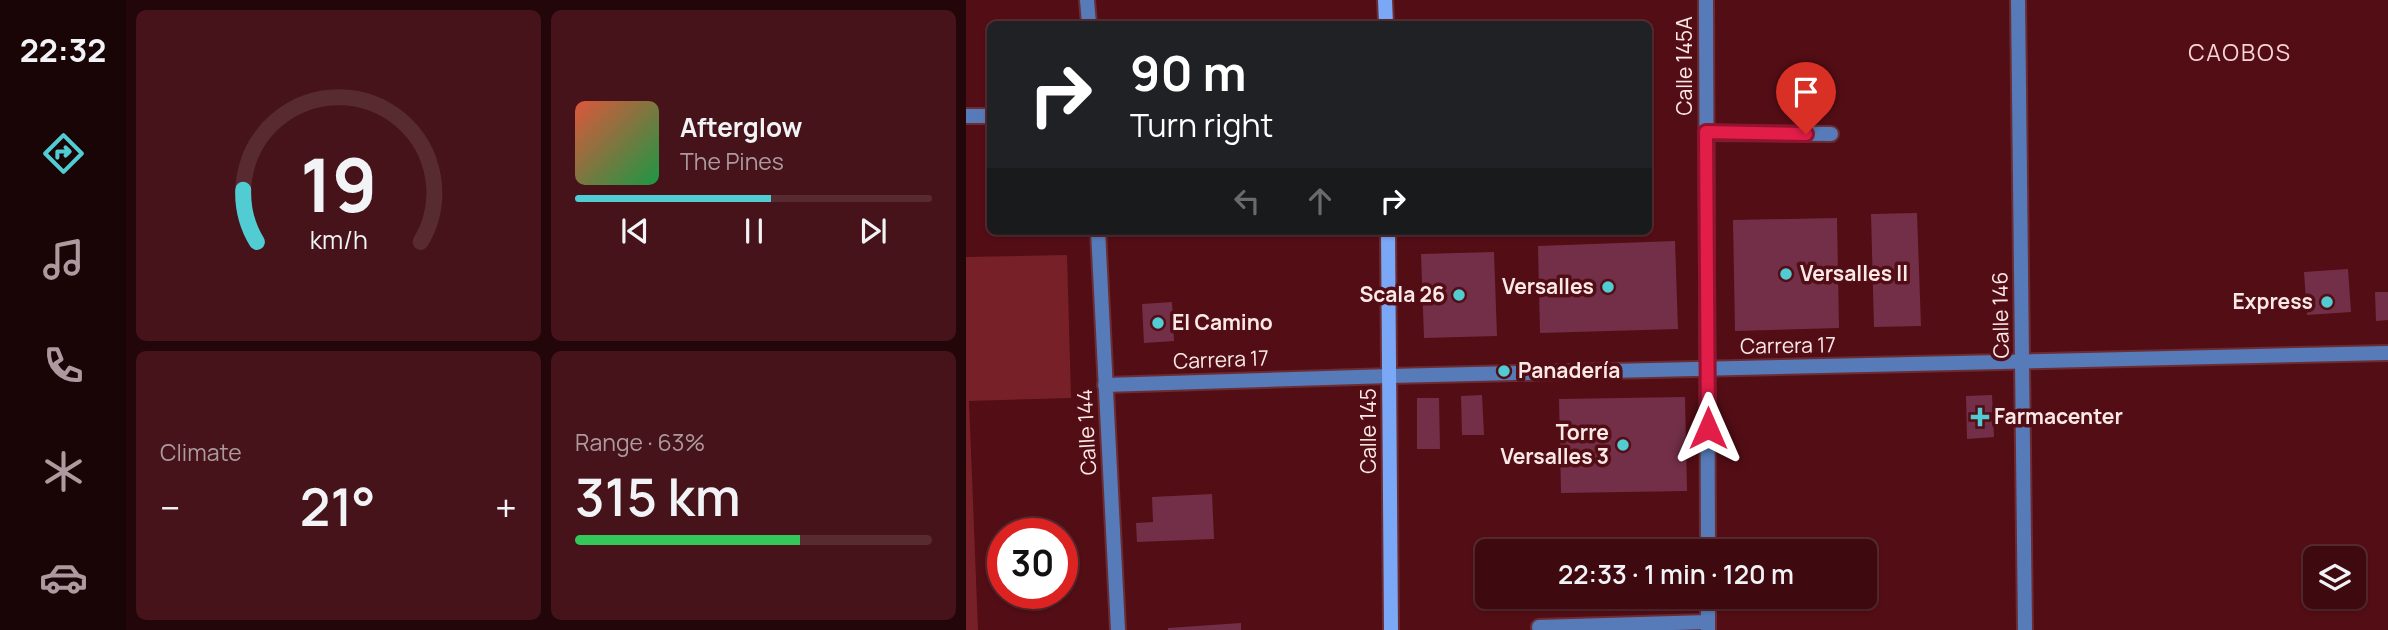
<!DOCTYPE html>
<html lang="en">
<head>
<meta charset="utf-8">
<style>
	body { margin:0; font-family:Manrope,sans-serif; background:#451319; color:#f1f3f6; height:100vh; display:flex; flex-direction:column; font-size:26px; white-space:nowrap }
	* { box-sizing:border-box; margin:0 }
	p { font-size:23px; color:#ad9a9f }
	.icon { flex:none; width:38px; height:38px; fill:none; stroke:currentColor; stroke-width:2; stroke-linecap:round; stroke-linejoin:round }
	.map { position:relative; flex:1; overflow:hidden }
	.drawer { display:flex; flex-direction:column; gap:10px; padding:10px; background:#220609; width:840px }
	.drawer>* { flex:none }
	.hud { position:absolute; left:21px; top:21px; width:665px; height:214px; border-radius:10px; box-shadow:0 2px 5px #0004,0 0 0 2px #572b30; background:#202124; color:#fff; overflow:hidden }
	.tools { position:absolute; left:1337px; top:546px; display:grid; gap:14px }
	.tools a { display:grid; place-items:center; width:63px; height:63px; border-radius:10px; background:#3e0a10; box-shadow:0 2px 5px #0004,0 0 0 2px #572b30; font-size:35px }
	.speed { position:absolute; left:21px; top:518px; display:flex; gap:14px; font-size:35px; font-weight:700; text-align:center }
	.speed>* { display:grid; place-content:center; width:91px; height:91px; border-radius:50%; background:#3e0a10; box-shadow:0 2px 5px #0004,0 0 0 2px #572b30; line-height:1 }
	.speed .limit { border:10px solid #d22; background:#fff; color:#111 }
	.pin { position:absolute; display:grid; place-items:center; width:60px; height:60px; color:#fff; margin:-72px -30px; border-radius:50% 50% 50% 0; rotate:-45deg; box-shadow:0 0 7px #0007 }
	.pin .icon { rotate:45deg }
	.me { position:absolute; width:77px; margin:-38px; rotate:0deg; stroke-linejoin:round; filter:drop-shadow(0 0 5px #0008) }
	.turn { display:flex; align-items:center; gap:24px; height:147px; padding:0 28px; font-size:32px }
	.turn .icon { width:91px; height:91px; stroke-width:2.5 }
	.turn b { display:block; font-size:49px; line-height:60px }
	.lanes { display:flex; align-items:center; height:66px; padding:0 28px; background:#0003; justify-content:center; gap:35px; direction:ltr }
	.lanes .off { opacity:.35 }
	.big { font-size:52px; font-weight:600; line-height:1.1 }
	.drawer .widget { flex:1; display:flex; flex-direction:column; justify-content:center; gap:10px; min-width:0; padding:0 24px; border-radius:10px; background:#451319 }
	.drawer .dial { align-items:center; gap:0 }
	.dial svg { height:182px; overflow:visible; fill:none; stroke:#572b30; stroke-width:7; stroke-linecap:round; text-anchor:middle }
	.dial text { fill:#f1f3f6; stroke:none }
	.song { display:flex; align-items:center; gap:21px }
	.cover { width:84px; height:84px; border-radius:10px; background:linear-gradient(135deg,hsl(10 70% 55%),hsl(140 70% 35%)) }
	.played { height:7px; border-radius:4px; background:linear-gradient(90deg,#51ccd3 55%,#572b30 55%) }
	.keys { display:flex; justify-content:space-around; direction:ltr }
	.heat { display:flex; justify-content:space-between; align-items:center; font-size:38px; direction:ltr }
	.charge { height:10px; border-radius:5px; background:linear-gradient(90deg,#34c759 63%,#572b30 0) }
	.drawer .tiles { flex:1; display:grid; gap:10px; grid-template-columns:repeat(2,1fr) }
	.trip { position:absolute; left:509px; top:539px; width:402px; height:70px; border-radius:10px; background:#3e0a10; box-shadow:0 2px 5px #0004,0 0 0 2px #572b30; font-weight:600; line-height:70px; text-align:center }
	main { display:flex; flex:1; min-height:0 }
	.tab-bar { display:flex; flex-direction:column; width:126px; justify-content:space-around; align-items:center; background:#190406; color:#ad9a9f }
	.tab-bar .icon { width:49px; height:49px }
	.tab-bar .selected { color:#51ccd3 }
	.tab-bar b { font-size:32px; color:#f1f3f6 }
	.map>svg:first-child { display:block }
	.green { fill:#782027 }
	.building { fill:#732f47 }
	.lines { fill:none; stroke-linecap:round; stroke-linejoin:round }
	.lane-casing { stroke:#6b2c33; stroke-width:18 }
	.street-casing { stroke:#6b2c33; stroke-width:18 }
	.secondary-casing { stroke:#6b2c33; stroke-width:18 }
	.lane { stroke:#577bb8; stroke-width:14 }
	.street { stroke:#577bb8; stroke-width:14 }
	.secondary { stroke:#7aa8f6; stroke-width:14 }
	.route-casing { stroke:#92132f; stroke-width:18 }
	.route { stroke:#e11d48; stroke-width:12 }
	.poi-dot { fill:#51ccd3; stroke:#530d15; stroke-width:2.5 }
	.labels { text-anchor:middle; stroke-width:7; stroke-linejoin:round; paint-order:stroke }
	.street-label { font-size:21px; fill:#fbe9e8; stroke:#530d15 }
	.poi-label { font-size:21px; font-weight:bold; fill:#fbe9e8; stroke:#530d15; text-anchor:start }
	.neighbourhood-label { font-size:23px; letter-spacing:2px; fill:#f9d5d4; stroke:#530d15 }
</style>
</head>
<body>
<main>
<nav class="tab-bar">
<b>22:32</b>
<svg class="icon selected" aria-label="directions" viewBox="0 0 24 24"><path d="M12 3l9 9-9 9-9-9zM9 14v-3h6M13 9l2 2-2 2"/></svg>
<svg class="icon" aria-label="music" viewBox="0 0 24 24"><path d="M9 18V5l10-2v13"/><circle cx="6" cy="18" r="3"/><circle cx="16" cy="16" r="3"/></svg>
<svg class="icon" aria-label="phone" viewBox="0 0 24 24"><path d="M5 4h4l2 5-3 2q2 4 5 5l2-3 5 2v4C11 20 4 13 5 4z"/></svg>
<svg class="icon" aria-label="climate" viewBox="0 0 24 24"><path d="M12 3v18M4 7l16 10M4 17L20 7"/></svg>
<svg class="icon" aria-label="car" viewBox="0 0 24 24"><path d="M5 17H2v-5l4-1 3-4h7l3 4 3 1v5h-3M9 17h6M6 11h13"/><circle cx="7" cy="17" r="2"/><circle cx="17" cy="17" r="2"/></svg>
</nav>
<section class="drawer">
<div class="tiles">
<div class="widget dial"><svg viewBox="0 0 100 80">
<path d="M14 69A42 42 0 1 1 86 69"/>
<path d="M14 69A42 42 0 0 1 8 46" stroke="#51ccd3"/>
<text x="50" y="56" font-size="32" font-weight="700">19</text>
<text x="50" y="72" font-size="11">km/h</text>
</svg></div>
<div class="widget">
<div class="song"><i class="cover"></i><div><b>Afterglow</b><p>The Pines</p></div></div>
<div class="played"></div>
<div class="keys"><svg class="icon" aria-label="previous" viewBox="0 0 24 24"><path d="M18 5L8 12l10 7zM5 5v14"/></svg><svg class="icon" aria-label="pause" viewBox="0 0 24 24"><path d="M8 5v14M16 5v14"/></svg><svg class="icon" aria-label="next" viewBox="0 0 24 24"><path d="M6 5l10 7-10 7zM19 5v14"/></svg></div>
</div>
<div class="widget"><p>Climate</p>
<div class="heat"><a>−</a><b class="big">21°</b><a>+</a></div>
</div>
<div class="widget"><p>Range · 63%</p><b class="big">315 km</b><div class="charge"></div></div>
</div>
</section>
<div class="map">
<svg width="1422" height="630" viewBox="0 0 1422 630">
	<rect width="100%" height="100%" fill="#530d15"/>
	<path class="green" d="M101 255 105 398 3 401 12 630H0V257Z"/>
	<g class="building">
		<path d="M951 213 955 326 908 327 905 214Z"/>
		<path d="M871 218 873 328 769 331 767 220Z"/>
		<path d="M709 241 712 329 574 333 572 246Z"/>
		<path d="M528 252 531 336 458 338 455 254Z"/>
		<path d="M1382 269 1385 312 1341 315 1338 272Z"/>
		<path d="M1409 292H1422V320L1410 321Z"/>
		<path d="M206 302 208 341 178 343 176 304Z"/>
		<path d="M516 395 518 435H496L495 396Z"/>
		<path d="M1026 395 1028 437 1001 439 1000 396Z"/>
		<path d="M719 397 721 491 595 493 593 399Z"/>
		<path d="M451 398H473L474 449H451Z"/>
		<path d="M246 494 248 539 171 542 170 523 187 522 186 497Z"/>
		<path d="M275 623V630H202V628Z"/>
	</g>
	<g class="lines">
		<defs>
			<g id="lane">
				<path d="M740 133 865 134"/>
				<path d="M573 627 742 622"/>
			</g>
			<g id="street">
				<path d="M121 0 123 24"/>
				<path d="M740 0 742 551"/>
				<path d="M1052 0 1059 630"/>
				<path d="M0 116H24"/>
				<path d="M132 231 152 630"/>
				<path d="M139 385 424 376 1422 353"/>
				<path d="M742 597V630"/>
			</g>
			<g id="secondary">
				<path d="M419 0 420 24"/>
				<path d="M422 231 425 630"/>
			</g>
		</defs>
		<use href="#lane" class="lane-casing"/>
		<use href="#street" class="street-casing"/>
		<use href="#secondary" class="secondary-casing"/>
		<use href="#lane" class="lane"/>
		<use href="#street" class="street"/>
		<use href="#secondary" class="secondary"/>
	</g>
	<g class="lines">
		<defs>
			<path id="route" d="M742 428 740 132 840 134"/>
		</defs>
		<use href="#route" class="route-casing"/>
		<use href="#route" class="route"/>
	</g>
	<g class="poi-dot">
		<circle cx="820" cy="274" r="7"/>
		<circle cx="642" cy="287" r="7"/>
		<circle cx="493" cy="295" r="7"/>
		<circle cx="1361" cy="302" r="7"/>
		<circle cx="192" cy="323" r="7"/>
		<circle cx="538" cy="371" r="7"/>
		<path d="M1010.5 406.5h7v7h7v7h-7v7h-7v-7h-7v-7h7z"/>
		<circle cx="657" cy="445" r="7"/>
	</g>
	<g class="labels">
		<g class="street-label">
			<text transform="translate(719 66) rotate(-90)" y="7">Calle 145A</text>
			<text transform="translate(1035 315) rotate(-91)" y="7">Calle 146</text>
			<text transform="translate(822 346) rotate(-1)" y="7">Carrera 17</text>
			<text transform="translate(255 360) rotate(-2)" y="7">Carrera 17</text>
			<text transform="translate(403 431) rotate(-90)" y="7">Calle 145</text>
			<text transform="translate(121 432) rotate(-93)" y="7">Calle 144</text>
		</g>
		<g class="poi-label">
			<text x="834" y="281">Versalles II</text>
			<text x="628" y="294" text-anchor="end">Versalles</text>
			<text x="479" y="302" text-anchor="end">Scala 26</text>
			<text x="1347" y="309" text-anchor="end">Express</text>
			<text x="206" y="330">El Camino</text>
			<text x="552" y="378">Panadería</text>
			<text x="1028" y="424">Farmacenter</text>
			<text x="643" y="440" text-anchor="end">Torre<tspan x="643" dy="24">Versalles 3</tspan></text>
		</g>
		<g class="neighbourhood-label">
			<text x="1274" y="61">CAOBOS</text>
		</g>
	</g>
</svg>
<div class="tools">
<a><svg class="icon" aria-label="layers" viewBox="0 0 24 24"><path d="M12 4l9 5-9 5-9-5zM3 14l9 5 9-5"/></svg></a>
</div>
<div class="speed"><div class="limit">30</div></div>
<div class="pin" style="left:840px;top:134px;background:#d93025"><svg class="icon" aria-label="arrive" viewBox="0 0 24 24"><path d="M6 21V4h12l-3 4 3 4H6"/></svg></div>
<svg class="me" style="left:742px;top:428px" viewBox="-20 -20 40 40"><path d="M0-17L14 15 0 8-14 15z" fill="#e11d48" stroke="#fff" stroke-width="4"/></svg>
<div class="trip">22:33 · 1 min · 120 m</div>
<div class="hud">
<div class="turn"><svg class="icon" aria-label="right" viewBox="0 0 24 24"><path d="M7 20v-9h11M14 6l5 5-5 5"/></svg><div><b>90 m</b>Turn right</div></div>
<div class="lanes"><svg class="icon off" aria-label="left" viewBox="0 0 24 24"><path d="M17 20v-9H6M10 6l-5 5 5 5"/></svg><svg class="icon off" aria-label="ahead" viewBox="0 0 24 24"><path d="M12 20V5M6 11l6-6 6 6"/></svg><svg class="icon" aria-label="right" viewBox="0 0 24 24"><path d="M7 20v-9h11M14 6l5 5-5 5"/></svg></div>
</div>
</div>
</main>
</body>
</html>
